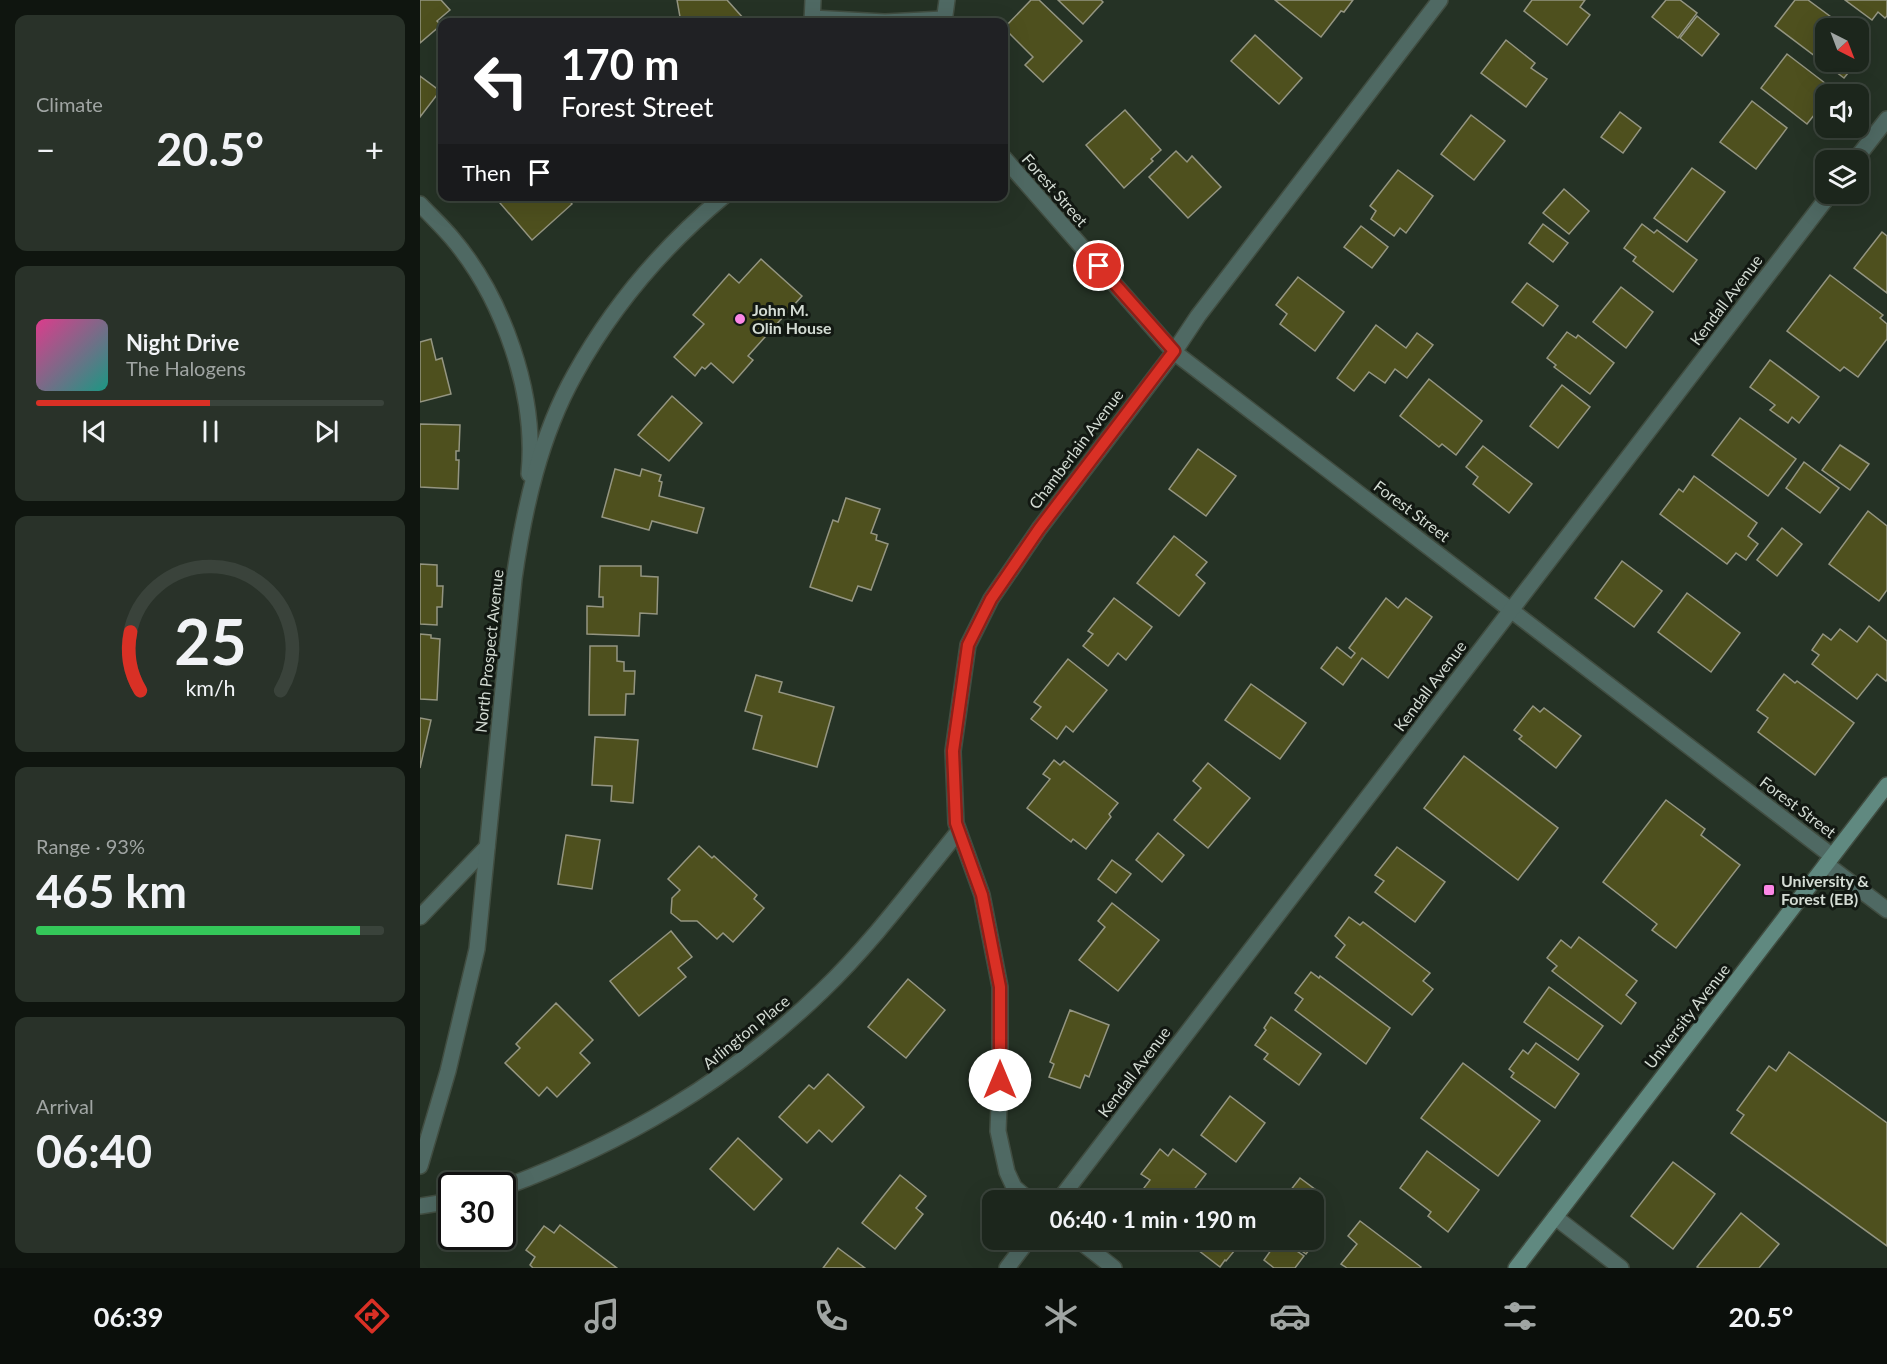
<!DOCTYPE html>
<html lang="en">
<head>
<meta charset="utf-8">
<style>
	body { margin:0; font-family:Lato,sans-serif; background:#293229; color:#f1f3f6; height:100vh; display:flex; flex-direction:column; font-size:22px; white-space:nowrap }
	* { box-sizing:border-box; margin:0 }
	p { font-size:20px; color:#a0a5a3 }
	.icon { flex:none; width:33px; height:33px; fill:none; stroke:currentColor; stroke-width:2; stroke-linecap:round; stroke-linejoin:round }
	.map { position:relative; flex:1; overflow:hidden }
	.drawer { display:flex; flex-direction:column; gap:15px; padding:15px; background:#0f150f; width:420px }
	.drawer>* { flex:none }
	.top-card { position:absolute; left:18px; top:18px; width:570px; height:183px; border-radius:12px; box-shadow:0 6px 24px #0002,0 0 0 2px #3a433b; background:#202124; color:#fff; overflow:hidden }
	.needle { width:39px; rotate:138deg }
	.tools { position:absolute; left:1395px; top:18px; display:grid; gap:12px }
	.tools a { display:grid; place-items:center; width:54px; height:54px; border-radius:12px; background:#1c261c; box-shadow:0 6px 24px #0002,0 0 0 2px #3a433b; font-size:30px }
	.speed { position:absolute; left:18px; top:1172px; display:flex; gap:12px; font-size:30px; font-weight:700; text-align:center }
	.speed>* { display:grid; place-content:center; width:78px; height:78px; border-radius:50%; background:#1c261c; box-shadow:0 6px 24px #0002,0 0 0 2px #3a433b; line-height:1 }
	.speed .limit { border:3px solid #111; border-radius:9px; background:#fff; color:#111 }
	.pin { position:absolute; display:grid; place-items:center; width:51px; height:51px; color:#fff; margin:-26px; border:3px solid #fff; border-radius:50%; box-shadow:0 2px 6px #0007 }
	.me { position:absolute; width:66px; margin:-33px; rotate:0deg; stroke-linejoin:round; filter:drop-shadow(0 0 4px #0008) }
	.turn { display:flex; align-items:center; gap:21px; height:126px; padding:0 24px; font-size:27px }
	.turn .icon { width:78px; height:78px; stroke-width:2.5 }
	.turn b { display:block; font-size:42px; line-height:51px }
	.then { display:flex; align-items:center; height:57px; padding:0 24px; background:#0003; gap:12px; font-size:22px }
	.big { font-size:45px; font-weight:700; line-height:1.1 }
	.drawer .tile { flex:1; display:flex; flex-direction:column; justify-content:center; gap:9px; min-width:0; padding:0 21px; border-radius:12px; background:#293229 }
	.drawer .dial { align-items:center; gap:0 }
	.dial svg { height:156px; overflow:visible; fill:none; stroke:#3a433b; stroke-width:7; stroke-linecap:round; text-anchor:middle }
	.dial text { fill:#f1f3f6; stroke:none }
	.song { display:flex; align-items:center; gap:18px }
	.cover { width:72px; height:72px; border-radius:9px; background:linear-gradient(135deg,hsl(330 70% 55%),hsl(170 70% 35%)) }
	.played { height:6px; border-radius:3px; background:linear-gradient(90deg,#d93025 50%,#3a433b 50%) }
	.keys { display:flex; justify-content:space-around; direction:ltr }
	.heat { display:flex; justify-content:space-between; align-items:center; font-size:33px; direction:ltr }
	.charge { height:9px; border-radius:4px; background:linear-gradient(90deg,#34c759 93%,#3a433b 0) }
	.trip { position:absolute; left:562px; top:1190px; width:342px; height:60px; border-radius:12px; background:#1c261c; box-shadow:0 6px 24px #0002,0 0 0 2px #3a433b; font-weight:700; line-height:60px; text-align:center }
	.menu { display:flex; height:96px; justify-content:space-around; align-items:center; background:#0b0f0b; color:#a0a5a3 }
	.menu .icon { width:42px; height:42px }
	.menu .active { color:#d93025 }
	.menu b { font-size:27px; color:#f1f3f6 }
	main { display:flex; flex:1; min-height:0 }
	.map>svg:first-child { display:block }
	.building { fill:#4e501e; stroke:#949581; stroke-width:1.5 }
	.lines { fill:none; stroke-linecap:round; stroke-linejoin:round }
	.lane-casing { stroke:#414d41; stroke-width:18 }
	.street-casing { stroke:#414d41; stroke-width:18 }
	.secondary-casing { stroke:#414d41; stroke-width:18 }
	.lane { stroke:#4f6963; stroke-width:15 }
	.street { stroke:#4f6963; stroke-width:15 }
	.secondary { stroke:#608980; stroke-width:15 }
	.route-casing { stroke:#8d1f18; stroke-width:15 }
	.route { stroke:#d93025; stroke-width:10 }
	.poi-dot { fill:#fb87e5; stroke:#121812; stroke-width:2 }
	.labels { text-anchor:middle; stroke-width:6; stroke-linejoin:round; paint-order:stroke }
	.street-label { font-size:16px; fill:#d3dbd3; stroke:#121812 }
	.poi-label { font-size:16px; font-weight:bold; fill:#d3dbd3; stroke:#121812; text-anchor:start }
</style>
</head>
<body>
<main>
<section class="drawer">
<div class="tile"><p>Climate</p>
<div class="heat"><a>−</a><b class="big">20.5°</b><a>+</a></div>
</div>
<div class="tile">
<div class="song"><i class="cover"></i><div><b>Night Drive</b><p>The Halogens</p></div></div>
<div class="played"></div>
<div class="keys"><svg class="icon" aria-label="previous" viewBox="0 0 24 24"><path d="M18 5L8 12l10 7zM5 5v14"/></svg><svg class="icon" aria-label="pause" viewBox="0 0 24 24"><path d="M8 5v14M16 5v14"/></svg><svg class="icon" aria-label="next" viewBox="0 0 24 24"><path d="M6 5l10 7-10 7zM19 5v14"/></svg></div>
</div>
<div class="tile dial"><svg viewBox="0 0 100 80">
<path d="M14 69A42 42 0 1 1 86 69"/>
<path d="M14 69A42 42 0 0 1 9 39" stroke="#d93025"/>
<text x="50" y="56" font-size="32" font-weight="700">25</text>
<text x="50" y="72" font-size="11">km/h</text>
</svg></div>
<div class="tile"><p>Range · 93%</p><b class="big">465 km</b><div class="charge"></div></div>
<div class="tile"><p>Arrival</p><b class="big">06:40</b></div>
</section>
<div class="map">
<svg width="1467" height="1268" viewBox="0 0 1467 1268">
	<rect width="100%" height="100%" fill="#253225"/>
	<g class="building">
		<path d="M0 0H21L30 10 17 21 21 25 0 43Z"/>
		<path d="M257 0H307L324 19 320 22H265L260 17Z"/>
		<path d="M611 0H619L662 41 623 82 605 65 613 57 584 28Z"/>
		<path d="M638 0H681L683 2 663 24Z"/>
		<path d="M855 0H933L924 12 921 11 901 37Z"/>
		<path d="M1112 0H1165L1160 7 1170 15 1147 45 1104 11Z"/>
		<path d="M1246 0H1260L1277 13 1258 38 1232 17Z"/>
		<path d="M1375 0H1388L1426 28H1406V62H1437L1424 78 1355 26Z"/>
		<path d="M1425 0H1467V16L1465 18 1458 12 1452 20Z"/>
		<path d="M1277 16 1299 34 1282 56 1260 38Z"/>
		<path d="M835 35 882 78 859 104 811 61Z"/>
		<path d="M1438 38 1448 46 1438 59Z"/>
		<path d="M1086 40 1115 63 1111 68 1127 79 1106 107 1061 73Z"/>
		<path d="M1367 54 1414 90 1410 94H1406V100L1387 124 1341 88Z"/>
		<path d="M0 76 20 91 0 117Z"/>
		<path d="M1332 101 1367 128 1336 169 1300 142Z"/>
		<path d="M705 110 741 150 731 159 733 161 704 188 666 145Z"/>
		<path d="M1200 112 1221 128 1203 153 1181 137Z"/>
		<path d="M1051 115 1085 141 1054 180 1021 154Z"/>
		<path d="M756 151 767 162 772 156 801 187 768 218 729 177Z"/>
		<path d="M1272 168 1305 192 1267 242 1234 218Z"/>
		<path d="M978 170 1013 196 986 233 980 228 974 236 951 219 956 211 950 206Z"/>
		<path d="M1144 189 1169 211 1149 234 1123 213Z"/>
		<path d="M74 196H146L152 204 112 240Z"/>
		<path d="M1123 224 1148 243 1133 262 1109 243Z"/>
		<path d="M1222 224 1234 233 1237 230 1277 260 1253 292 1213 261 1216 257 1204 248Z"/>
		<path d="M941 226 968 247 952 268 924 247Z"/>
		<path d="M1462 232 1467 236V293L1434 268Z"/>
		<path d="M341 259 382 296 328 356 333 360 313 383 291 363 285 369 282 367 275 376 254 357 284 324 273 315 309 274 319 283Z"/>
		<path d="M1410 275 1463 315 1460 318 1467 324V339L1438 377 1424 367 1420 371 1367 331Z"/>
		<path d="M878 277 924 312 895 351 860 324 867 314 856 305Z"/>
		<path d="M1107 283 1138 306 1123 326 1092 302Z"/>
		<path d="M1201 287 1233 312 1206 348 1173 322Z"/>
		<path d="M956 325 986 348 997 333 1013 345 987 378 975 369 965 383 949 372 934 391 917 378Z"/>
		<path d="M1147 332 1156 338 1158 335 1194 363 1170 394 1134 367 1136 365 1127 358Z"/>
		<path d="M11 339 16 360 22 358 31 394 0 402V342Z"/>
		<path d="M1350 360 1399 397 1379 423 1372 417 1368 423 1350 410 1355 405 1330 387Z"/>
		<path d="M1009 379 1062 421 1036 455 1022 444 1019 447 980 416Z"/>
		<path d="M1142 385 1170 407 1138 448 1110 426Z"/>
		<path d="M252 396 282 423 249 461 218 435Z"/>
		<path d="M1320 418 1376 459 1348 496 1292 455Z"/>
		<path d="M0 424 40 425 39 451H36V460H39L38 489 0 487Z"/>
		<path d="M1420 445 1449 464 1430 490 1402 470Z"/>
		<path d="M1063 446 1112 484 1089 513 1053 484 1058 477 1046 467Z"/>
		<path d="M778 449 816 476 786 516 749 489Z"/>
		<path d="M1384 462 1419 488 1400 513 1366 488Z"/>
		<path d="M195 469 220 476 222 469 241 475 239 481 242 482 239 496 284 508 277 533 232 521 229 530 182 517Z"/>
		<path d="M1274 476 1337 523 1328 536 1338 544 1326 560 1316 553 1307 564 1240 514 1259 489 1263 492Z"/>
		<path d="M426 498 460 509 451 533 457 535 456 540 468 544 451 590 438 586 432 601 390 587 413 520 418 522Z"/>
		<path d="M1448 511 1467 526V590L1459 601 1409 564Z"/>
		<path d="M1362 528 1382 544 1357 576 1337 560Z"/>
		<path d="M754 536 787 562 776 575 785 583 759 616 717 583Z"/>
		<path d="M1202 561 1242 591 1214 627 1175 598Z"/>
		<path d="M0 564 17 565V586H23L22 607H17V625L0 624Z"/>
		<path d="M180 566H221V576L238 577 237 614 220 613 219 636 167 634V606L183 607V597H179Z"/>
		<path d="M1267 593 1320 633 1291 672 1238 632Z"/>
		<path d="M694 598 732 627 706 660 698 653 688 666 663 646 673 634 668 631Z"/>
		<path d="M966 598 978 608 986 598 1012 617 968 678 942 658 923 685 901 668 917 647 931 658 935 653 929 648Z"/>
		<path d="M1449 626 1467 641V679L1466 681 1457 674 1437 699 1392 664 1399 655 1392 650 1403 634 1411 640 1420 629 1437 642Z"/>
		<path d="M0 634 11 635V638L20 639 17 700 0 699Z"/>
		<path d="M170 646H197V661L204 662V671H215L214 694H206L205 715H169Z"/>
		<path d="M648 659 687 690 653 732 646 726 637 739 611 719 621 707 614 702Z"/>
		<path d="M1364 674 1375 683 1377 681 1434 723 1395 775 1338 732 1348 718 1337 710Z"/>
		<path d="M336 675 362 682 359 692 414 707 397 767 333 749 342 716 325 711Z"/>
		<path d="M831 684 886 723 860 759 805 720Z"/>
		<path d="M1113 706 1120 712 1124 708 1161 736 1136 768 1099 739 1102 736 1094 730Z"/>
		<path d="M0 718 11 720 0 768Z"/>
		<path d="M175 737 218 740 213 803 191 801 192 786 172 785Z"/>
		<path d="M1044 756 1138 828 1098 880 1004 808Z"/>
		<path d="M634 760 640 765 644 761 698 803 689 814 691 817 666 849 653 839 651 842 607 808 630 779 623 774Z"/>
		<path d="M788 763 830 798 788 848 754 820 781 788 773 781Z"/>
		<path d="M1246 800 1285 829 1281 835 1320 865 1256 948 1232 930 1237 924 1183 882Z"/>
		<path d="M738 833 764 855 742 882 716 860Z"/>
		<path d="M146 835 180 840 172 889 138 884Z"/>
		<path d="M279 846 292 858 294 856 337 895 334 899 344 908 313 942 303 933 297 939 277 921H261L251 913 252 898 260 890 248 879Z"/>
		<path d="M977 847 1025 882 995 922 955 892 964 881 955 875Z"/>
		<path d="M692 860 711 874 696 893 678 879Z"/>
		<path d="M692 903 739 940 698 991 659 960 685 927 678 921Z"/>
		<path d="M929 917 940 925 943 922 1010 973 1003 981 1013 989 992 1015 916 957 925 945 915 936Z"/>
		<path d="M251 931 272 957 258 968 266 977 219 1016 190 981Z"/>
		<path d="M1159 937 1217 981 1206 995 1216 1003 1201 1024 1132 971 1137 966 1127 958 1141 940 1151 948Z"/>
		<path d="M891 972 899 978 900 976 970 1028 946 1064 875 1010 883 999 875 993Z"/>
		<path d="M488 979 525 1010 486 1058 448 1027Z"/>
		<path d="M1129 987 1183 1026 1158 1060 1104 1022Z"/>
		<path d="M136 1003 173 1040 160 1053 170 1063 137 1097 127 1087 119 1096 85 1063 100 1048 96 1044Z"/>
		<path d="M650 1010 689 1025 669 1077 665 1075 660 1088 629 1077 634 1064 630 1062Z"/>
		<path d="M851 1017 901 1054 879 1085 844 1059 848 1054 835 1045 846 1030 844 1028Z"/>
		<path d="M1116 1043 1159 1074 1135 1108 1091 1077 1094 1073 1089 1069 1103 1050 1108 1054Z"/>
		<path d="M1369 1052 1467 1123V1246L1311 1133 1324 1115 1317 1110 1349 1066 1356 1071Z"/>
		<path d="M1043 1063 1120 1121 1078 1176 1001 1118Z"/>
		<path d="M408 1074 444 1107 412 1142 399 1130 387 1143 359 1117 389 1085 394 1089Z"/>
		<path d="M810 1096 845 1123 816 1162 781 1135Z"/>
		<path d="M318 1138 362 1179 334 1210 290 1169Z"/>
		<path d="M740 1149 748 1156 753 1149 786 1174 766 1200H715L730 1180 721 1174Z"/>
		<path d="M1007 1151 1059 1190 1028 1232 1008 1216 1011 1212 980 1188Z"/>
		<path d="M1253 1162 1295 1194 1253 1249 1211 1216Z"/>
		<path d="M480 1175 506 1196 496 1208 503 1214 475 1249 442 1223Z"/>
		<path d="M880 1178 896 1190 888 1200H863Z"/>
		<path d="M823 1192 833 1200H817Z"/>
		<path d="M1321 1213 1359 1244 1339 1268H1279L1277 1267Z"/>
		<path d="M940 1221 1001 1267 1000 1268H927L921 1264 937 1244 928 1236Z"/>
		<path d="M894 1224 904 1231 886 1254 865 1239H894Z"/>
		<path d="M140 1225 197 1268H113L110 1265 115 1257 106 1250 124 1226 134 1233Z"/>
		<path d="M772 1239H824L806 1261 805 1260 800 1267 769 1243Z"/>
		<path d="M859 1239 884 1256 875 1268H854L844 1260Z"/>
		<path d="M418 1248 445 1268H403Z"/>
	</g>
	<g class="lines">
		<defs>
			<path id="lane" d="M1406 864 1467 910"/>
			<g id="street">
				<path d="M392 18 465 22 524 19"/>
				<path d="M392 22 393 0"/>
				<path d="M524 22 527 0"/>
				<path d="M584 158 754 352 1412 856"/>
				<path d="M1435 160 1467 119"/>
				<path d="M0 204C11 216 22 226 32 238 83 298 117 394 109 474"/>
				<path d="M0 917 67 847"/>
				<path d="M0 1166 28 1071 57 949 94 579C104 509 120 436 155 374 192 307 244 246 304 196"/>
				<path d="M82 1188C204 1143 308 1082 402 991 452 943 494 886 538 832"/>
				<path d="M609 1200 594 1187 587 1172 578 1131 580 1080V987L562 895 536 823 533 751 548 645 571 599 619 529 754 352 778 316 1020 0"/>
				<path d="M639 1200 1410 194"/>
				<path d="M0 1206 32 1201"/>
				<path d="M1135 1217 1201 1268"/>
				<path d="M657 1239 694 1268"/>
				<path d="M587 1268 609 1239"/>
			</g>
			<path id="secondary" d="M1096 1268 1467 785"/>
		</defs>
		<use href="#lane" class="lane-casing"/>
		<use href="#street" class="street-casing"/>
		<use href="#secondary" class="secondary-casing"/>
		<use href="#lane" class="lane"/>
		<use href="#street" class="street"/>
		<use href="#secondary" class="secondary"/>
	</g>
	<g class="lines">
		<defs>
			<path id="route" d="M580 1080V987L562 895 536 823 533 751 548 645 571 599 619 529 754 351 679 266"/>
		</defs>
		<use href="#route" class="route-casing"/>
		<use href="#route" class="route"/>
	</g>
	<g class="poi-dot">
		<circle cx="320" cy="319" r="6"/>
		<rect x="1343" y="884" width="12" height="12" rx="3"/>
	</g>
	<g class="labels">
		<g class="street-label">
			<text transform="translate(635 190) rotate(49)" y="6">Forest Street</text>
			<text transform="translate(1306 300) rotate(-53)" y="6">Kendall Avenue</text>
			<text transform="translate(656 449) rotate(-53)" y="6">Chamberlain Avenue</text>
			<text transform="translate(992 511) rotate(37)" y="6">Forest Street</text>
			<text transform="translate(69 651) rotate(-84)" y="6">North Prospect Avenue</text>
			<text transform="translate(1010 686) rotate(-53)" y="6">Kendall Avenue</text>
			<text transform="translate(1378 807) rotate(37)" y="6">Forest Street</text>
			<text transform="translate(1267 1016) rotate(-52)" y="6">University Avenue</text>
			<text transform="translate(326 1032) rotate(-39)" y="6">Arlington Place</text>
			<text transform="translate(714 1072) rotate(-53)" y="6">Kendall Avenue</text>
		</g>
		<g class="poi-label">
			<text x="332" y="316">John M.<tspan x="332" dy="18">Olin House</tspan></text>
			<text x="1361" y="887">University &amp;<tspan x="1361" dy="18">Forest (EB)</tspan></text>
		</g>
	</g>
</svg>
<div class="tools">
<a><svg class="needle" viewBox="-14 -14 28 28"><path d="M0-13l5 13h-10z" fill="#e53935"/><path d="M0 13l5-13h-10z" fill="#a0a5a3"/></svg></a>
<a><svg class="icon" aria-label="sound" viewBox="0 0 24 24"><path d="M4 9h4l5-4v14l-5-4H4zM17 9q2 3 0 6"/></svg></a>
<a><svg class="icon" aria-label="layers" viewBox="0 0 24 24"><path d="M12 4l9 5-9 5-9-5zM3 14l9 5 9-5"/></svg></a>
</div>
<div class="speed"><div class="limit">30</div></div>
<div class="pin" style="left:679px;top:266px;background:#d93025"><svg class="icon" aria-label="arrive" viewBox="0 0 24 24"><path d="M6 21V4h12l-3 4 3 4H6"/></svg></div>
<svg class="me" style="left:580px;top:1080px" viewBox="-20 -20 40 40"><circle r="19" fill="#fff"/><path d="M0-13L10 11 0 6-10 11z" fill="#d93025"/></svg>
<div class="trip">06:40 · 1 min · 190 m</div>
<div class="top-card">
<div class="turn"><svg class="icon" aria-label="left" viewBox="0 0 24 24"><path d="M17 20v-9H6M10 6l-5 5 5 5"/></svg><div><b>170 m</b>Forest Street</div></div>
<div class="then">Then<svg class="icon" aria-label="arrive" viewBox="0 0 24 24"><path d="M6 21V4h12l-3 4 3 4H6"/></svg></div>
</div>
</div>
</main>
<nav class="menu">
<b>06:39</b>
<svg class="icon active" aria-label="directions" viewBox="0 0 24 24"><path d="M12 3l9 9-9 9-9-9zM9 14v-3h6M13 9l2 2-2 2"/></svg>
<svg class="icon" aria-label="music" viewBox="0 0 24 24"><path d="M9 18V5l10-2v13"/><circle cx="6" cy="18" r="3"/><circle cx="16" cy="16" r="3"/></svg>
<svg class="icon" aria-label="phone" viewBox="0 0 24 24"><path d="M5 4h4l2 5-3 2q2 4 5 5l2-3 5 2v4C11 20 4 13 5 4z"/></svg>
<svg class="icon" aria-label="climate" viewBox="0 0 24 24"><path d="M12 3v18M4 7l16 10M4 17L20 7"/></svg>
<svg class="icon" aria-label="car" viewBox="0 0 24 24"><path d="M5 17H2v-5l4-1 3-4h7l3 4 3 1v5h-3M9 17h6M6 11h13"/><circle cx="7" cy="17" r="2"/><circle cx="17" cy="17" r="2"/></svg>
<svg class="icon" aria-label="filters" viewBox="0 0 24 24"><path d="M4 7h16M4 17h16"/><circle cx="9" cy="7" r="2"/><circle cx="15" cy="17" r="2"/></svg>
<b>20.5°</b>
</nav>
</body>
</html>
